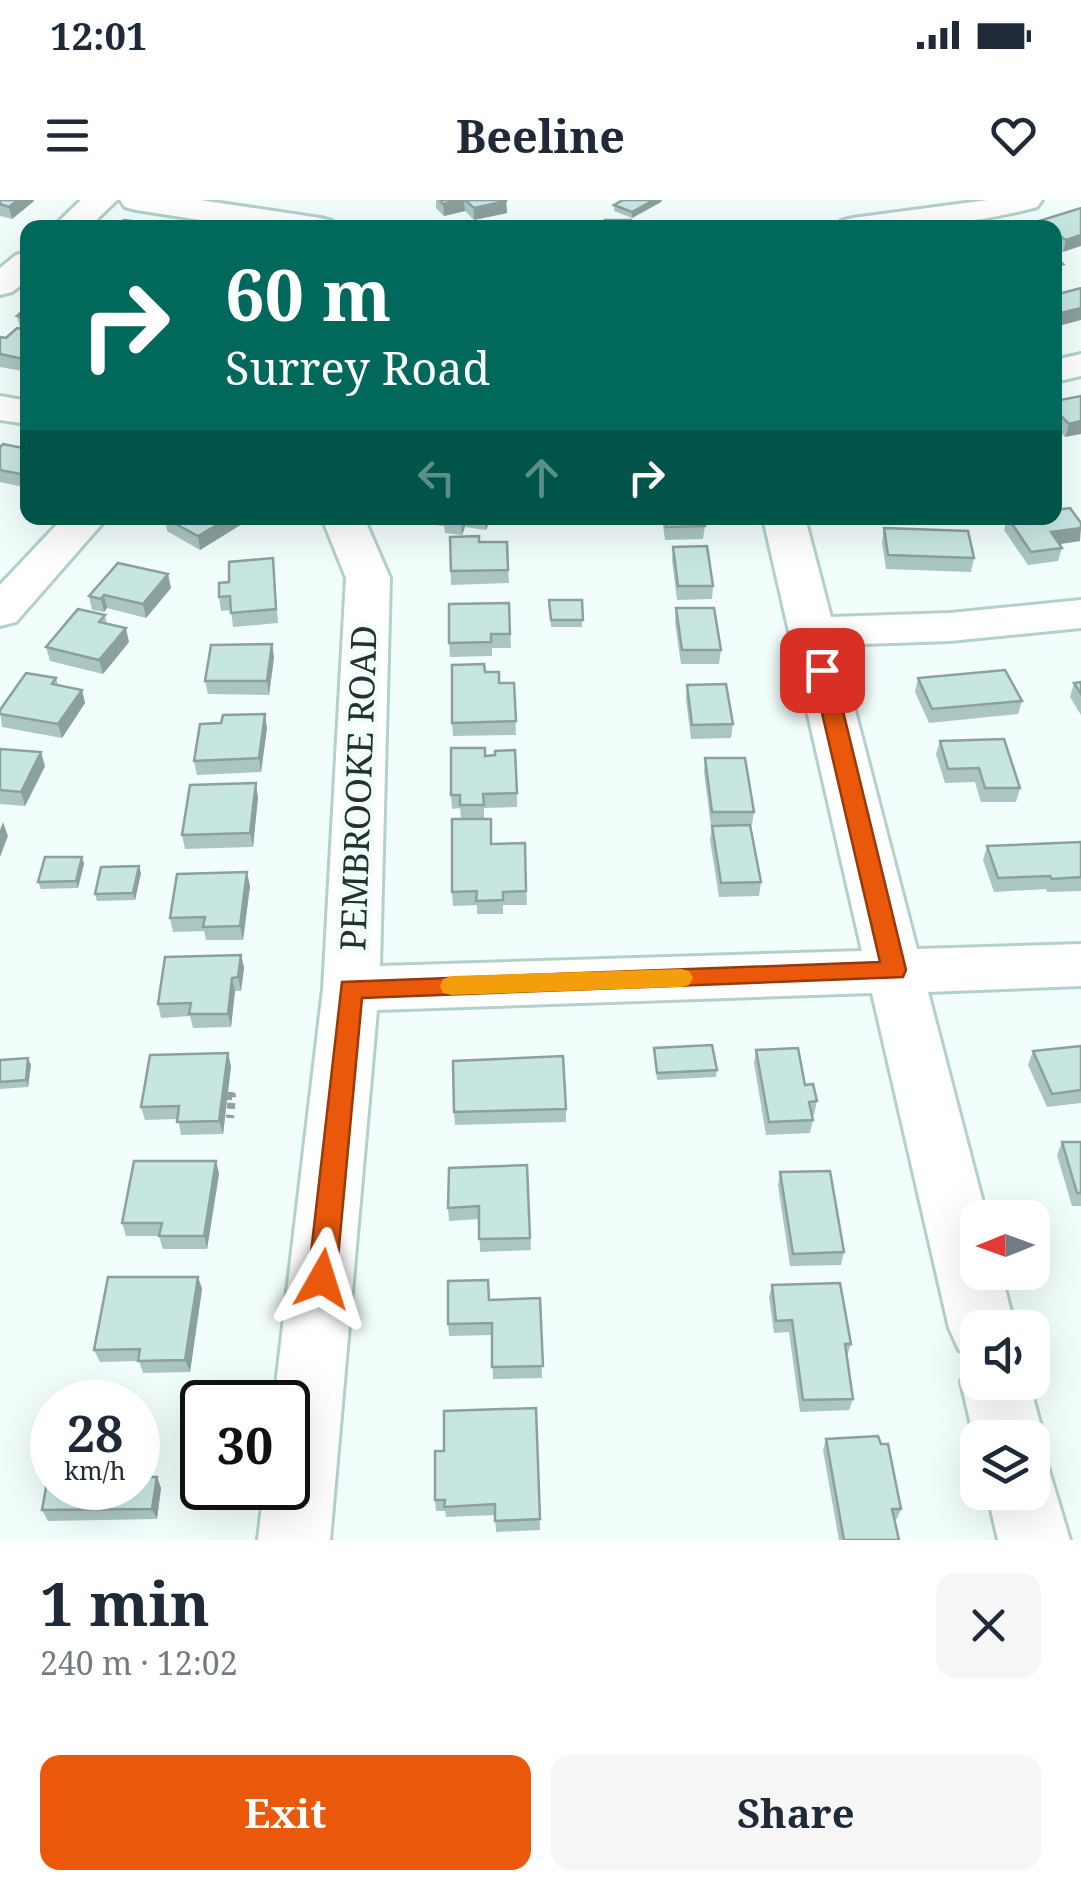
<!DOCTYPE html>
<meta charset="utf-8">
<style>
:root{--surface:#fff;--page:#f6f6f7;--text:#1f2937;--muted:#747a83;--accent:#ea580c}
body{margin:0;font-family:"Noto Serif",serif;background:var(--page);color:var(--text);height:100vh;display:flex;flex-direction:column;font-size:38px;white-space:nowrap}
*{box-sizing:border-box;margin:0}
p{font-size:32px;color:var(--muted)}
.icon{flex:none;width:55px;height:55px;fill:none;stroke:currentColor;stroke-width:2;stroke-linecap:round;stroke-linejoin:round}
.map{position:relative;height:1340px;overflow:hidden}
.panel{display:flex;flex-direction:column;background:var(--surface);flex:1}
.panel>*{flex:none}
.top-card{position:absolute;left:20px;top:20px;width:1042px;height:305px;border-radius:20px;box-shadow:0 10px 40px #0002;background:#00695c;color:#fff;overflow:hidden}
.needle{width:65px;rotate:269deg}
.tools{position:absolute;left:960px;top:1000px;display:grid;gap:20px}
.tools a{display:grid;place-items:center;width:90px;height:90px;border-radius:20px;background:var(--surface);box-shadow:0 10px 40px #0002;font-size:50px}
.speed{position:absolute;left:30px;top:1180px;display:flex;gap:20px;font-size:50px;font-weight:700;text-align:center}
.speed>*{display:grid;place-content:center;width:130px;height:130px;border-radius:50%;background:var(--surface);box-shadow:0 10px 40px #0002;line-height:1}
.speed small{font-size:25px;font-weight:400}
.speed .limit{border:5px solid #111;border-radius:15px;background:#fff;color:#111}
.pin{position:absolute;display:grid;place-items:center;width:85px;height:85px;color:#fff;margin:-42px;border-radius:20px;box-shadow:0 5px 15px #0006}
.me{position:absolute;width:110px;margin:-55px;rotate:6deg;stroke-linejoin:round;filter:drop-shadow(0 0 8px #0008)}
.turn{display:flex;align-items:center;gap:35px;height:210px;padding:0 40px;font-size:45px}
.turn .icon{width:130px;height:130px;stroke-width:2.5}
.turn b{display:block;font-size:70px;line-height:85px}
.lanes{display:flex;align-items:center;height:95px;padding:0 40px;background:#0003;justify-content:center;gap:50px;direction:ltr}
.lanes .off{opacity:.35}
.round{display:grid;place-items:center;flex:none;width:105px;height:105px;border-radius:20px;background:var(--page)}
.head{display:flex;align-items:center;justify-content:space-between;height:170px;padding:0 40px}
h1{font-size:60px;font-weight:700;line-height:75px}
.primary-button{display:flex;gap:20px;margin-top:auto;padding:20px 40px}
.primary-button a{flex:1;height:115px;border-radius:20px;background:var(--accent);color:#fff;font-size:40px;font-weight:700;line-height:115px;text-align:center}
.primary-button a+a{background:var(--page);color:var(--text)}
.status{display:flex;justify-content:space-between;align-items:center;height:70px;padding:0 50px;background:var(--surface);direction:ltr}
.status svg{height:28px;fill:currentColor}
header{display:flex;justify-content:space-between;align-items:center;height:130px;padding:0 40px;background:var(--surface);font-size:45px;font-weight:700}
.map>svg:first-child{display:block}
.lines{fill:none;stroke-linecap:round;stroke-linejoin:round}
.minor-casing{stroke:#b3d1cc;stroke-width:6}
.path{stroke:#94a09e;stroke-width:8;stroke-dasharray:6 6;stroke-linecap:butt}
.minor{fill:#fff;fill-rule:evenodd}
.wall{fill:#abc6c2}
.shaded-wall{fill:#8ba19e}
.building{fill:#c7e6e2;stroke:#8ba19e;stroke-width:2.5}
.route{fill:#ea580c;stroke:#983908;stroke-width:2.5}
.slow{fill:#f59e0b}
.labels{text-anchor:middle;stroke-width:10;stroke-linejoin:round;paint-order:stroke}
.street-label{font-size:35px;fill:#25312f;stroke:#f2fefc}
</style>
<div class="status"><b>12:01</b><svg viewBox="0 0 49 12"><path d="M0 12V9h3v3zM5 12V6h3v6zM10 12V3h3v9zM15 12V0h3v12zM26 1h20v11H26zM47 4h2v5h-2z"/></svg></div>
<header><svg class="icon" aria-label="menu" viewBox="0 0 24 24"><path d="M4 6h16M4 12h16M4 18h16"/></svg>Beeline<svg class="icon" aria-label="heart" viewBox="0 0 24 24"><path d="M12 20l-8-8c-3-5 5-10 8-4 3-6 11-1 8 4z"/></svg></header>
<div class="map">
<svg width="1081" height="1340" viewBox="0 0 1081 1340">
<rect width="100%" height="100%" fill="#f2fefc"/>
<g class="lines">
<g class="minor-casing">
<g id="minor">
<polygon points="81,0 117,0 88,28 52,28"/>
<polygon points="120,0 200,0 320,18 332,21 336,28 252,28 136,10 125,7"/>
<path d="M 988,0 L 1042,0 L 1037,7 C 970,25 906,28 837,28 L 841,21 L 853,18 Z"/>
<polygon points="28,52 28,80 12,92 0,95 0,68 16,55"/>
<polygon points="1081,154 1081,176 1055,182 1055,160"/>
<polygon points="0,196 28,201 28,224 0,220"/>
<polygon points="63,318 107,318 16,422 0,426 0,385"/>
<polygon points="322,318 364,318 390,378 380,766 862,751 763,318 805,318 831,417 950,413 1081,400 1081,428 950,441 838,445 917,749 1081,744 1081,786 928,792 987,1018 978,1018 978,1072 1001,1072 1015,1128 978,1128 978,1182 1029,1182 1044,1238 1034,1261 1048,1267 1070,1340 998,1340 987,1292 1032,1292 1032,1238 978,1238 978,1246 974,1238 961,1182 971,1159 977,1157 959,1150 949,1128 872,793 377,810 330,1340 258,1340 264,1288 288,1288 288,1202 274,1202 323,789 346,378"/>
</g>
</g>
<polyline class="path" points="227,896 232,896 230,918"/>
<use href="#minor" class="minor"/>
</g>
<g class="wall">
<polygon points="0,0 33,0 34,1 12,19 0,16"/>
<polygon points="436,0 506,0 507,13 474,20 465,11 444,16 436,8"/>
<polygon points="623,0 662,0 661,2 632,18 614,11 614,5"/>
<polygon points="1081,8 1063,52 1055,47 1055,28 1035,28 1036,22"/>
<polygon points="28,106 28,172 0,167 0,137 6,138 20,128 17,116"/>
<polygon points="1081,196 1065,237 1055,227 1055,201"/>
<polygon points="0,247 28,249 28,288 0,282"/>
<polygon points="165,318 242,324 200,350 167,331"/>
<polygon points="427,318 491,318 486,330 465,327 462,335 445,333 444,326 428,324"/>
<polygon points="662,318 703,318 705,326 703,339 665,340"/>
<polygon points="886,318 918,318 917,319 887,320"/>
<polygon points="1007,318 1055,318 1080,341 1059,344 1062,348 1058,361 1028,365 1004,330"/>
<polygon points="884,328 974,358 971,372 886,369 882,342"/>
<polygon points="450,337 479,342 507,342 509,383 451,385"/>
<polygon points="673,347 713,386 712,399 677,400 672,360"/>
<polygon points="273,358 278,423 233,427 231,410 221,411 219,397 229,382"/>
<polygon points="171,388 146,418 107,408 104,412 92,410 89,396"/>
<polygon points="549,400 582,400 582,427 551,427"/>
<polygon points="509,403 511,448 492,448 492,456 450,457 449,443"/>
<polygon points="676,408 721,450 719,464 681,464 675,422"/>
<polygon points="105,415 107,424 129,442 103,474 50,461 46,447"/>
<polygon points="274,457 269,495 208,494 205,481"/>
<polygon points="56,478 58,485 82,490 85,503 62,538 2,527 0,510"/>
<polygon points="918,478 1022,501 1018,514 929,523 915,492"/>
<polygon points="1081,482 1081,515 1070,497 1074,483"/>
<polygon points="499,483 514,483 516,535 453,536 452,523"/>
<polygon points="687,485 733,524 731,538 691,539 686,499"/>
<polygon points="267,528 261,572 197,575 194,561"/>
<polygon points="940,541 1020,588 1016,602 981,602 975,582 945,583 936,554"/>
<polygon points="0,549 45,566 25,606 0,604"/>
<polygon points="485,556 517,593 517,607 484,608 484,618 461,619 460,608 452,609 451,595"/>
<polygon points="705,558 754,612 752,625 750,625 761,682 759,696 719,697 710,640 712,626 717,626 711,626 704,572"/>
<polygon points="258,597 253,647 185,649 182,635"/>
<polygon points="1081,642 1081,691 1047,692 1046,689 994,692 983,660 987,646"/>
<polygon points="525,643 527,705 503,705 503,714 477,714 477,705 453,706 452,692 491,644"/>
<polygon points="82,657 84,664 78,688 41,689 38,682"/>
<polygon points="141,673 135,700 97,701 95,694"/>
<polygon points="250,686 243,740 206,740 204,731 173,732 170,718"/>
<polygon points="241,755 244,768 241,791 235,791 231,827 193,828 190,816 161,818 158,804"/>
<polygon points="1081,846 1081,903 1047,907 1028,865 1033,851"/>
<polygon points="654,848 717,870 716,877 657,880"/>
<polygon points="756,850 805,885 817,901 814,915 812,915 813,920 810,933 766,935 754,863"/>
<polygon points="0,860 31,865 28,887 0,889"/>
<polygon points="231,866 223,934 181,935 178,919 145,920 141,907"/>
<polygon points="566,909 566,922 455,925 454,912"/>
<polygon points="1062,942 1081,942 1081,1006 1072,1006 1057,955"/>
<polygon points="216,961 219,974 207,1049 163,1049 159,1036 126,1036 122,1023"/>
<polygon points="527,965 531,1050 480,1052 479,1019 449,1021 448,1008"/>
<polygon points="780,972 844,1052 841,1065 790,1066 778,985"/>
<polygon points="198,1077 202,1089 190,1172 143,1173 139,1161 100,1162 94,1150"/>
<polygon points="772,1085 851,1144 847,1156 853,1199 849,1210 800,1212 789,1132 774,1133 769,1097"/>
<polygon points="540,1098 542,1178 493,1179 492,1135 449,1136 448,1124 489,1100"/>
<polygon points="536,1208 540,1330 496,1332 495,1315 446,1317 445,1311 436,1311 435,1300 444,1251"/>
<polygon points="149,1229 142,1277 157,1277 161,1288 157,1319 48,1321 42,1310"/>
<polygon points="826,1239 881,1244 901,1309 897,1319 894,1319 899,1340 839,1340 823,1250"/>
</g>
<g class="shaded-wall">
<polygon points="18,0 33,0 34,1 12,19 9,7"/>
<polygon points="459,0 464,0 465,11 444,16 443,4"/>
<polygon points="654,0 662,0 661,2 632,18 632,12"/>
<polygon points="506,1 507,13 474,20 474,8"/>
<polygon points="1081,32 1081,46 1063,52 1066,40"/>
<polygon points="1063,64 1061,70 1055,71 1055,65"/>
<polygon points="1081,108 1081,120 1055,127 1057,114"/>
<polygon points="1081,221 1081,234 1065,237 1069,224"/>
<polygon points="229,318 241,318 242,324 200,350 198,336"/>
<polygon points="463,318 465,318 465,327 462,335 461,321"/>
<polygon points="485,318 491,318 486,330"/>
<polygon points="1081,328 1080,341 1047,346 1051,332"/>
<polygon points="168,374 171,388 146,418 143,404"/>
<polygon points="104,395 107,408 104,412 101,399"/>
<polygon points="126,428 129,442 103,474 99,460"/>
<polygon points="272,444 274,457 269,495 267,481"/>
<polygon points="82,490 85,503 62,538 58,524"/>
<polygon points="265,514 267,528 261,572 259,558"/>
<polygon points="41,552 45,566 25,606 21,592"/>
<polygon points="256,583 258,597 253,647 250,633"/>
<polygon points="3,622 8,636 0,657 0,630"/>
<polygon points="82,657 84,664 78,688 76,681"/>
<polygon points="139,666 141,673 135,700 133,693"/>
<polygon points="247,672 250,686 243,740 240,726"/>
<polygon points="241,755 244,768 241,791 238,777"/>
<polygon points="232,778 235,791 231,827 228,814"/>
<polygon points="228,853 231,866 223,934 219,921"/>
<polygon points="28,858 31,865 28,887 26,880"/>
<polygon points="216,961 219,974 207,1049 204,1036"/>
<polygon points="198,1077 202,1089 190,1172 185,1160"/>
<polygon points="144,1218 149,1229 140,1288 138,1282 138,1262"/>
<polygon points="157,1277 161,1288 157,1319 152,1309"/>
</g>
<g class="building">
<polygon points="0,0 18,0 9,7 0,4"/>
<polygon points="440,0 459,0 443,4"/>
<polygon points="465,0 506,0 506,1 474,8"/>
<polygon points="623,0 654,0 632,12 614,5"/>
<polygon points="1081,8 1081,35 1066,40 1055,33 1055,28 1045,28 1036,22"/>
<polygon points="124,20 170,26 169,28 116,28"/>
<polygon points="605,20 631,20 633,28 606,28"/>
<polygon points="1055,56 1063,64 1055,65"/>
<polygon points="1081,88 1081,108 1057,114 1055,112 1055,95"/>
<polygon points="28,106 28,118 17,116"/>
<polygon points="17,128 28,130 28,160 0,154 0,137 6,138"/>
<polygon points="1081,196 1081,221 1069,224 1055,210 1055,201"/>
<polygon points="3,244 28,249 28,273 25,275 0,270 0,247"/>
<polygon points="1070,308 1081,323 1081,328 1051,332 1062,348 1031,352 1008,318 1055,318 1055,310"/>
<polygon points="165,318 229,318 198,336"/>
<polygon points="445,318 463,318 461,321 444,319"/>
<polygon points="665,318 703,318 705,326 666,327"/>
<polygon points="884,328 968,331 974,358 888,355"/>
<polygon points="479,336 479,342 507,342 508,370 451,371 450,337"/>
<polygon points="707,346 713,386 678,386 673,347"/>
<polygon points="273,358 276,409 231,413 230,396 219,397 219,383 229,382 229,362"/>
<polygon points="118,363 168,374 143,404 104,395 101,399 89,396"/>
<polygon points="549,400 582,400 583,420 551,420"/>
<polygon points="509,403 510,434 491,434 491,442 449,443 449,404"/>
<polygon points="676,408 714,408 721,450 682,450"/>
<polygon points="78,409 105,415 99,422 126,428 99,460 46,447"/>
<polygon points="272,444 267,481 205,481 211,445"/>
<polygon points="484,464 485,472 499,472 499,483 514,483 516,521 452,523 452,465"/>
<polygon points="1005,470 1022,501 932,509 918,478"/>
<polygon points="26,473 56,478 52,484 82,490 58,524 0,514 0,510"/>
<polygon points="1081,482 1081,494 1074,483"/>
<polygon points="726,484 733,524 692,525 687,485"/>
<polygon points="265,514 259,558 194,561 200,524 221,523 223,515"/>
<polygon points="1004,539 1020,588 985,588 979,568 948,569 940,541"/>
<polygon points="451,548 485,548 485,556 495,555 495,551 515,550 517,593 483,594 484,605 460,605 460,595 451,595"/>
<polygon points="0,549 41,552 21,592 0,590"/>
<polygon points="705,558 745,558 754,612 712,612"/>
<polygon points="256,583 250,633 182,635 190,585"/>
<polygon points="452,619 491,619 491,644 525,643 526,691 503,692 503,700 476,701 477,691 452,692"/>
<polygon points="750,625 761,682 721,683 712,626"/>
<polygon points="1081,642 1081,677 1052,679 1050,676 998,678 987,646"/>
<polygon points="45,657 82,657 76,681 38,682"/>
<polygon points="139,666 133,693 95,694 101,667"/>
<polygon points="247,672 240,726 203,727 205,717 170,718 177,674"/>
<polygon points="241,755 238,777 232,778 228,814 189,814 191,803 158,804 165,757"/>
<polygon points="712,845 717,870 657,873 654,848"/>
<polygon points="1081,846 1081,890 1052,894 1033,851"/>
<polygon points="798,848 805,885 813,884 817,901 809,902 813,920 769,922 756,850"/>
<polygon points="228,853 219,921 177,922 179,906 141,907 150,855"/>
<polygon points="563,856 566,909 454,912 453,861"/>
<polygon points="28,858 26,880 0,882 0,860"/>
<polygon points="1062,942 1081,942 1081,993 1077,993"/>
<polygon points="134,961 216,961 204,1036 159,1036 162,1023 122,1023"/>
<polygon points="527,965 530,1038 479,1039 479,1006 448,1008 449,968"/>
<polygon points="830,971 844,1052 793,1054 780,972"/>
<polygon points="108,1077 198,1077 185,1160 138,1161 140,1149 94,1150"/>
<polygon points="488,1080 489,1100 540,1098 543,1166 492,1167 492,1123 448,1124 448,1081"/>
<polygon points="840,1083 851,1144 845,1144 853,1199 803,1200 792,1120 776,1121 772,1085"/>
<polygon points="536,1208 540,1319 495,1321 495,1304 444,1307 445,1300 435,1300 435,1251 444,1251 444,1211"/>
<polygon points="138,1218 144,1218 138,1262"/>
<polygon points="878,1236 881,1244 888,1244 901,1309 892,1309 899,1340 844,1340 826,1239"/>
<polygon points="52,1253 52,1288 138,1288 138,1277 157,1277 152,1309 42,1310"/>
</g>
<polygon class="route" points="822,463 833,470 906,770 903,777 362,798 336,1079 332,1088 322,1091 312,1088 308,1079 342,782 880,762 812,470"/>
<polygon class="slow" points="681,769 689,771 693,778 689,785 681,787 452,795 443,793 440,786 443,779 452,776"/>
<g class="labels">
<g class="street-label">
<text transform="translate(359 588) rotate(-88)" y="12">PEMBROOKE ROAD</text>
</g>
</g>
</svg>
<div class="tools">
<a><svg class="needle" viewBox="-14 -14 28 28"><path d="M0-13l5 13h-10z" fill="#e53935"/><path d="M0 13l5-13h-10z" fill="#747a83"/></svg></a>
<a><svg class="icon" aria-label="sound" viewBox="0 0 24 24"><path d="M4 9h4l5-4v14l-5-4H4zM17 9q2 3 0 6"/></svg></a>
<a><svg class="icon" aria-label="layers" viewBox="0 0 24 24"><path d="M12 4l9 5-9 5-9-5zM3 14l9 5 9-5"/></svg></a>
</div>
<div class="speed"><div>28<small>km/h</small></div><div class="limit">30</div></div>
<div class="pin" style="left:822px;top:470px;background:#d93025"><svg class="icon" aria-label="arrive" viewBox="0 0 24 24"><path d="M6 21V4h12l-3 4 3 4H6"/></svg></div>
<svg class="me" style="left:322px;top:1079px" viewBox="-20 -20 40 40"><path d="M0-17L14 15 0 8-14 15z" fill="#ea580c" stroke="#fff" stroke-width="4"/></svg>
<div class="top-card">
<div class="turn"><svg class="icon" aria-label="right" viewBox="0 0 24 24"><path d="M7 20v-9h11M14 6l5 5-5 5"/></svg><div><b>60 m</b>Surrey Road</div></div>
<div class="lanes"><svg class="icon off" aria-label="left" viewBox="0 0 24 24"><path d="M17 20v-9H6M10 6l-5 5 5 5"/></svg><svg class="icon off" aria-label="ahead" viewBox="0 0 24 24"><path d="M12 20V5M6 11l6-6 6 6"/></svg><svg class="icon" aria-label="right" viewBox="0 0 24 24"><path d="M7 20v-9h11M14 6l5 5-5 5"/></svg></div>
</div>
</div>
<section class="panel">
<div class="head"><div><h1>1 min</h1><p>240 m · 12:02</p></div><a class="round"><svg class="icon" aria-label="close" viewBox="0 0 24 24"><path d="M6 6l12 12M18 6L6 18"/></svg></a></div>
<div class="primary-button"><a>Exit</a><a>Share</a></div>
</section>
